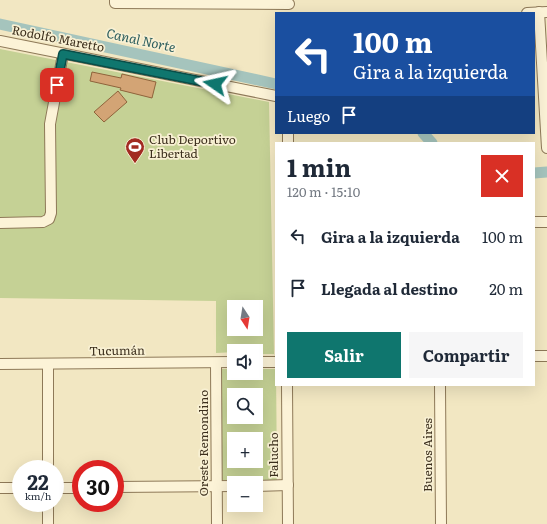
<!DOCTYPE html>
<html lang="es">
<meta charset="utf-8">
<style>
:root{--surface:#fff;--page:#f6f6f7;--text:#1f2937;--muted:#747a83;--accent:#0f766e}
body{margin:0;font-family:Literata,serif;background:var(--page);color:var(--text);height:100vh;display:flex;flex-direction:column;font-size:15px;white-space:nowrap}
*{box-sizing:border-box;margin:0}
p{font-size:13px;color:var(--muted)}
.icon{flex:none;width:22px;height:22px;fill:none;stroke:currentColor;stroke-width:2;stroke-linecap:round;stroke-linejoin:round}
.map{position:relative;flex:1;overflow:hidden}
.drawer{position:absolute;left:275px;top:142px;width:260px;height:244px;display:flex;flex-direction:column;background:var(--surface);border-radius:0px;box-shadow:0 4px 16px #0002}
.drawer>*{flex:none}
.hud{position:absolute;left:275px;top:12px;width:260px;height:122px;border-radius:0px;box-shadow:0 4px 16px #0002;background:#1a4fa0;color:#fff;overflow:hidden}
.needle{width:26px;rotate:168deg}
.tools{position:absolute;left:227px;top:300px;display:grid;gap:8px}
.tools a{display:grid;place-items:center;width:36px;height:36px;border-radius:0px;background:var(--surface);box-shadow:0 4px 16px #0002;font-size:20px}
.speed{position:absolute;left:12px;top:460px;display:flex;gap:8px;font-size:20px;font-weight:700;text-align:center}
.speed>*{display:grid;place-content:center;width:52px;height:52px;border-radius:50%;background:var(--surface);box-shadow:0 4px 16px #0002;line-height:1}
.speed small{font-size:10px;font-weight:400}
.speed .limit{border:6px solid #d22;background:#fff;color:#111}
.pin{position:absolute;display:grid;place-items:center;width:34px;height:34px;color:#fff;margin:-17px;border-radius:8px;box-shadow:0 2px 6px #0006}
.me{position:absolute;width:44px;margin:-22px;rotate:281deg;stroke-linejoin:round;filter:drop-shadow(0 0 3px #0008)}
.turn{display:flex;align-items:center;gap:14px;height:84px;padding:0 12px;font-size:18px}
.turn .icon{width:52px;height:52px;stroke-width:2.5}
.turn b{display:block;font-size:28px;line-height:34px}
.then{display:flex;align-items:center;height:38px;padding:0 12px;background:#0003;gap:8px;font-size:15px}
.round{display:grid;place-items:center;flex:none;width:42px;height:42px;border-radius:0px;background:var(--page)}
.overview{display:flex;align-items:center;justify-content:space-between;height:68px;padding:0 12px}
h1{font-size:24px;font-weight:700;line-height:30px}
.button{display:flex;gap:8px;margin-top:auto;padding:8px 12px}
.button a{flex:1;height:46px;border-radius:0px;background:var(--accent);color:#fff;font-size:16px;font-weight:700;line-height:46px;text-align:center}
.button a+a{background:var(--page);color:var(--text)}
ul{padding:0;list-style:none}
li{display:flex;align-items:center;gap:12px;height:52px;padding:0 12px}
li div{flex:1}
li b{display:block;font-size:15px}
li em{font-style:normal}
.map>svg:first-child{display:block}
.green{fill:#c5d195;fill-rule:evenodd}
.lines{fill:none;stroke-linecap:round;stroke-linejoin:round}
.canal{stroke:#a5c4bd;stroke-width:11}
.building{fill:#d3a475;stroke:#8f633b}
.minor-casing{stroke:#8e7958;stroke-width:12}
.minor{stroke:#fcf3d7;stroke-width:10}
.route-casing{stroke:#0a4d48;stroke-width:10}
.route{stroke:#0f766e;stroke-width:7}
.labels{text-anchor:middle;stroke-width:3.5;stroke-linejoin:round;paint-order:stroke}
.street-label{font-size:12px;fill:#3c2f1d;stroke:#f8f0d3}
.poi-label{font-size:12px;fill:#3c2f1d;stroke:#f8f0d3;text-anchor:start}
.water-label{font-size:13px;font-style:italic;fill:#2b5d5d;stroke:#f8f0d3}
</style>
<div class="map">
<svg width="547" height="524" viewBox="0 0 547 524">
<rect width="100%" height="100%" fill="#f2e7c2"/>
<g class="green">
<path d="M 0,49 L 269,102 L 274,354 L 256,354 L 256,351 L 216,353 L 216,301 L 0,298 ZM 234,307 L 256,307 L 256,329 L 234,329 Z"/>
<path d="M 222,369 L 234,369 L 234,373 L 256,373 L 256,369 L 276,369 L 277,480 L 222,480 ZM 234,395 L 256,395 L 256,417 L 234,417 ZM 234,439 L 256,439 L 256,461 L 234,461 Z"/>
</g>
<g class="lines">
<g class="canal">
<polyline points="0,24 276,84"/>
<polyline points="423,133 432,143"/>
<polyline points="534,173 547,172"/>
</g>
</g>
<g class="building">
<polygon points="92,72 121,78 122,74 156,82 152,98 120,90 121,88 90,81"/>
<polygon points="118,91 127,102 104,122 94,112"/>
</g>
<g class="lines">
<g class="minor-casing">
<g id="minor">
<polyline points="115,0 115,3 289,4"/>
<polyline points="539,12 547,148"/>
<polyline points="527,13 547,12"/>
<polyline points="0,41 276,96"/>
<polyline points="288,143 288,133"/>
<polyline points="534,222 547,222"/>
<polyline points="0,223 43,222 49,219 51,213 50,124 63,54"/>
<polyline points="534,356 547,356"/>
<polyline points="256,362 276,362"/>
<polyline points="216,363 217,524"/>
<polyline points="0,364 234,362"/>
<polyline points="287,385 288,524"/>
<polyline points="440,385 441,524"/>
<polyline points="48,469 48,364"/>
<polyline points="256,486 288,485"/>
<polyline points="115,487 234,486"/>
<polyline points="0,488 21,488"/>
<polyline points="55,488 81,488"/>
<polyline points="48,503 48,524"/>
</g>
</g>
<use href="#minor" class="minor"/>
</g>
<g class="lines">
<g class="route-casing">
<polyline id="route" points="57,85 63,54 215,84"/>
</g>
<use href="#route" class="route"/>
</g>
<defs>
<g id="stadium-pin" transform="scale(1)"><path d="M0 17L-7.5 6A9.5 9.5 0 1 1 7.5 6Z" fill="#a22b22" stroke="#f8f0d3"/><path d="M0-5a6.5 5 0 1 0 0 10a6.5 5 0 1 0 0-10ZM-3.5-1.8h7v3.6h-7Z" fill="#fff"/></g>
</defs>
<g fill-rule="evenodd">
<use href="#stadium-pin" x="135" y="147"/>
</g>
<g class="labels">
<g class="street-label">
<text transform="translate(58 39) rotate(11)" y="4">Rodolfo Maretto</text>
<text transform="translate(117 351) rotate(-1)" y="4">Tucumán</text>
<text transform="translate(204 443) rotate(-90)" y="4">Oreste Remondino</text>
<text transform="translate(274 455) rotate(-90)" y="4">Falucho</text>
<text transform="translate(428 455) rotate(-90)" y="4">Buenos Aires</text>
</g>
<g class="poi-label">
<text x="149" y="144">Club Deportivo<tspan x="149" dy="14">Libertad</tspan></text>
</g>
<g class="water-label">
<text transform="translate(141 40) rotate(12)" y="5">Canal Norte</text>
</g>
</g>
</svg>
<div class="tools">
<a><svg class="needle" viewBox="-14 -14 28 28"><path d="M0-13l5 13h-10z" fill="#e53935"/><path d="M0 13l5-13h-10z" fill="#747a83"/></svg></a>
<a><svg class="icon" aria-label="sound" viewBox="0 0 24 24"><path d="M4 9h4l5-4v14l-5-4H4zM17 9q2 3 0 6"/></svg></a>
<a><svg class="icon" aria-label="search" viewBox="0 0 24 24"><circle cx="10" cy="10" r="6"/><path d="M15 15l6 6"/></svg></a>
<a>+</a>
<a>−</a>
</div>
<div class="speed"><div>22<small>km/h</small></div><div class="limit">30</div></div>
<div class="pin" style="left:57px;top:85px;background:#d93025"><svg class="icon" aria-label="arrive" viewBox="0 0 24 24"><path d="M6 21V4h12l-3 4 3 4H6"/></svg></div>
<svg class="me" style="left:215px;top:84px" viewBox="-20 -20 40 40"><path d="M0-17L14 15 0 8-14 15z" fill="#0f766e" stroke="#fff" stroke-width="4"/></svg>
<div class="hud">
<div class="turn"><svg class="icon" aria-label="left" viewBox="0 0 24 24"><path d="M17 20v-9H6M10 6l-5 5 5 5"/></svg><div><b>100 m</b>Gira a la izquierda</div></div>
<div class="then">Luego<svg class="icon" aria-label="arrive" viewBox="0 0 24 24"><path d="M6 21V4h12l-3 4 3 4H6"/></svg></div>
</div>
<section class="drawer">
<div class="overview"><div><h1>1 min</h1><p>120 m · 15:10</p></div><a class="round" style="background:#d93025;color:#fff"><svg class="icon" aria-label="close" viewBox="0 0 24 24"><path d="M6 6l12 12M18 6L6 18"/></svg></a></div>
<ul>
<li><svg class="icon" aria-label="left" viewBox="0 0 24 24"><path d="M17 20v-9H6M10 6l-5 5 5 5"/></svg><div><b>Gira a la izquierda</b></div><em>100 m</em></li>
<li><svg class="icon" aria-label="arrive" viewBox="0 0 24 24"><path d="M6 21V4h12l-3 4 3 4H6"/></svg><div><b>Llegada al destino</b></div><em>20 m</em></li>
</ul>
<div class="button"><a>Salir</a><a>Compartir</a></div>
</section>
</div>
